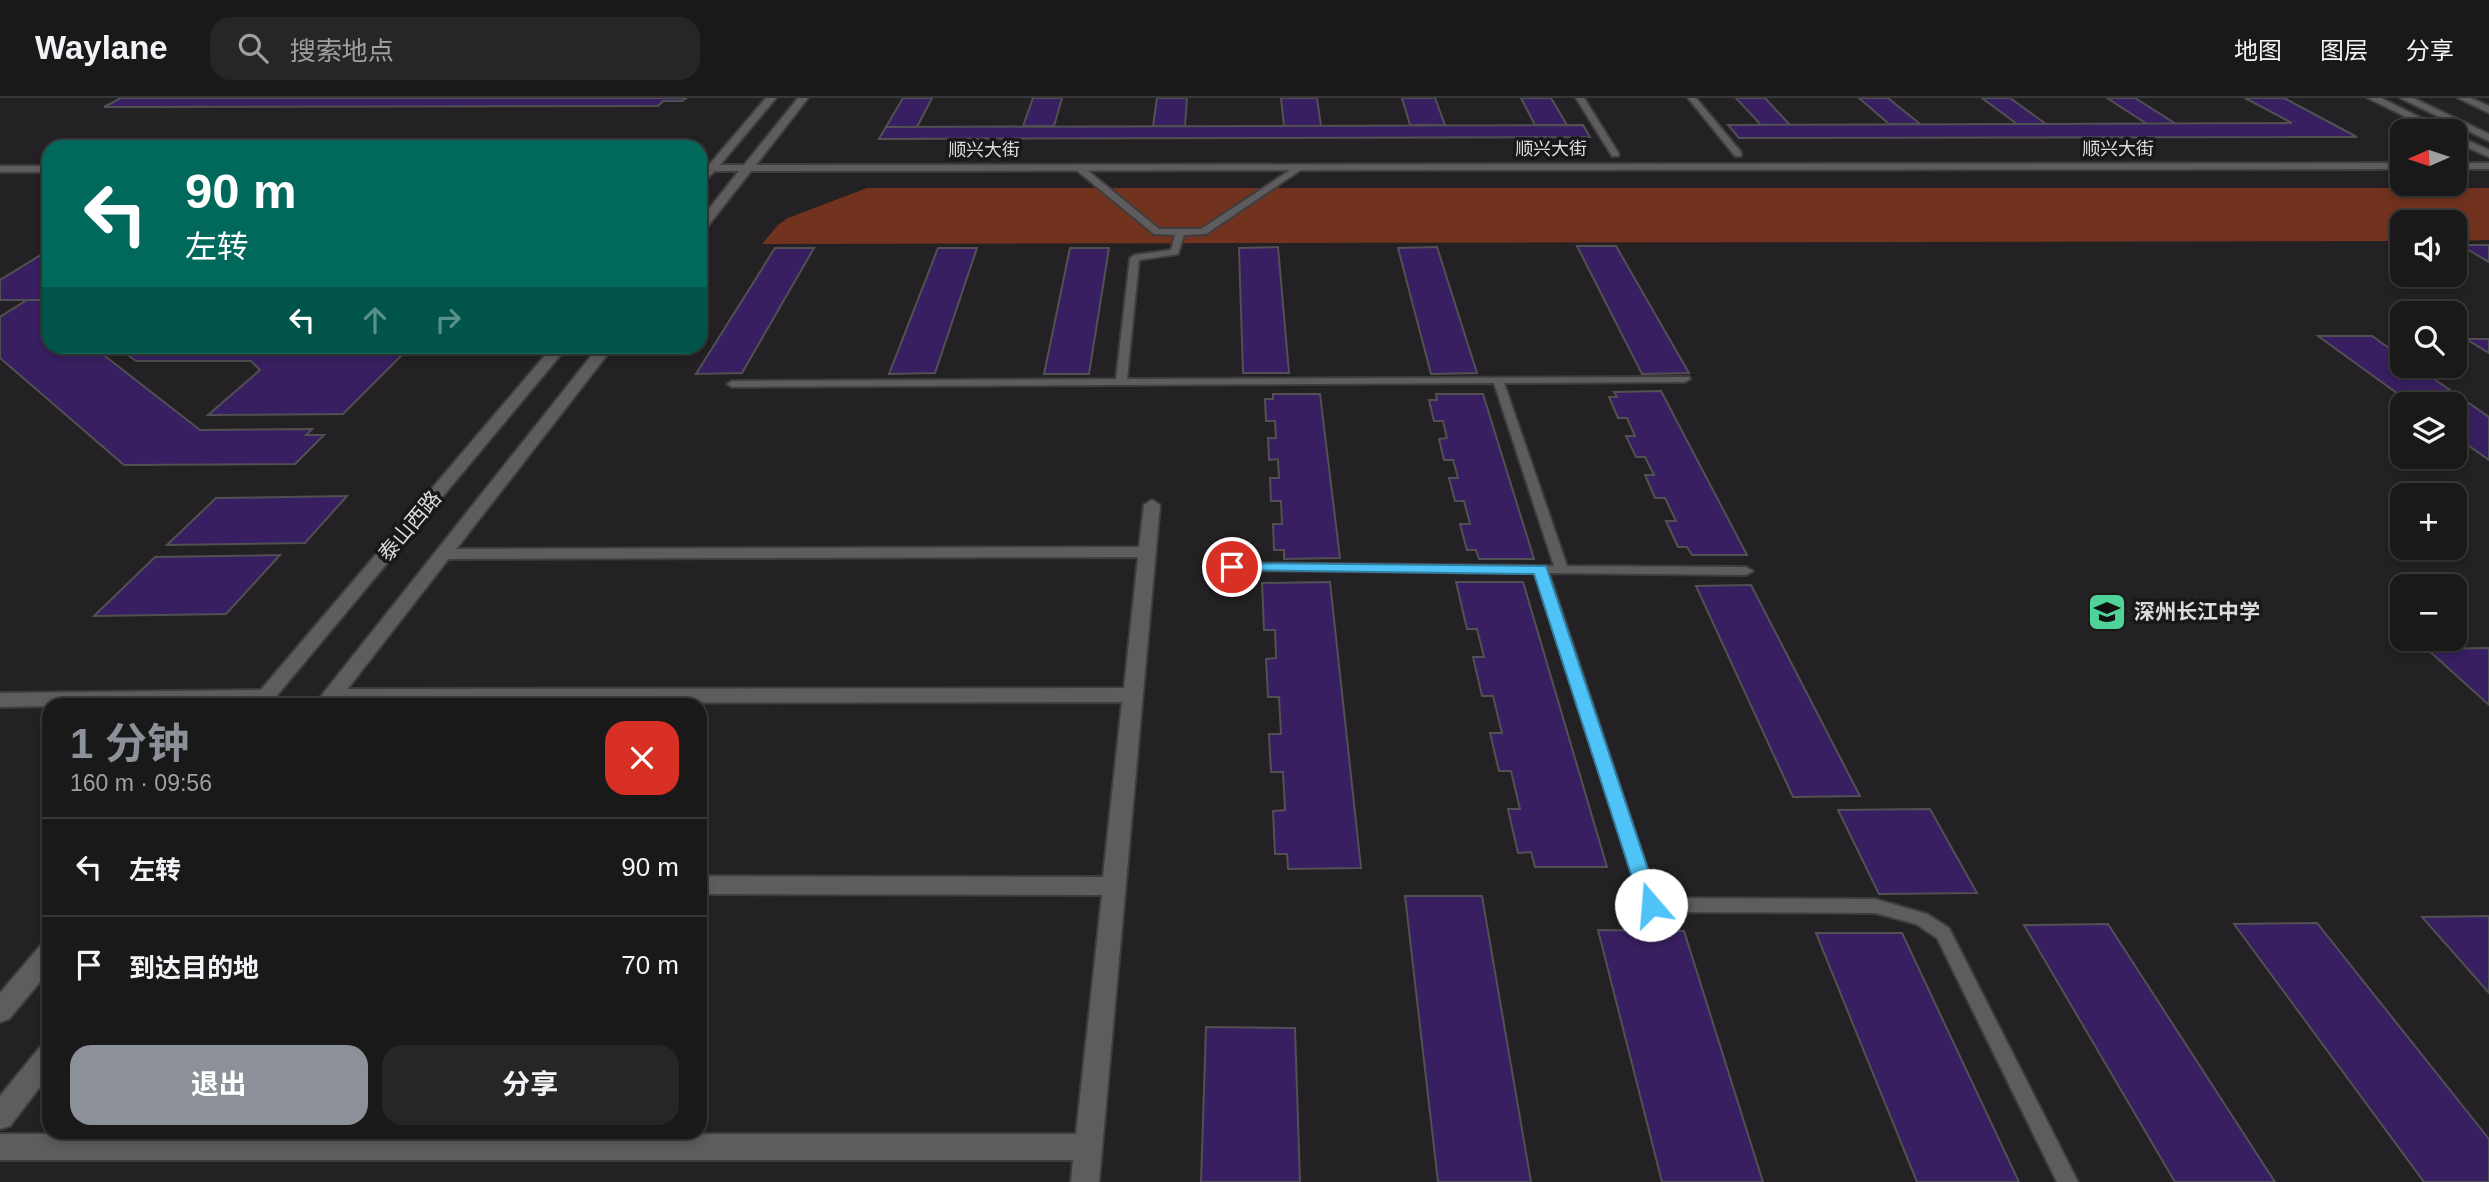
<!DOCTYPE html>
<html lang="zh">
<meta charset="utf-8">
<style>
:root{--surface:#1a191a;--page:#272627;--text:#f1f3f6;--muted:#9fa0a2;--line:#383839;--accent:#8c9099}
body{margin:0;font-family:Arial,"Noto Sans SC",sans-serif;background:var(--page);color:var(--text);height:100vh;display:flex;flex-direction:column;font-size:26px;white-space:nowrap}
*{box-sizing:border-box;margin:0}
p{font-size:23px;color:var(--muted)}
.icon{flex:none;width:38px;height:38px;fill:none;stroke:currentColor;stroke-width:2;stroke-linecap:round;stroke-linejoin:round}
.map{position:relative;flex:1;overflow:hidden}
.panel{position:absolute;left:42px;top:600px;width:665px;height:441px;display:flex;flex-direction:column;background:var(--surface);border-radius:21px;box-shadow:0 4px 10px #0003,0 0 0 2px var(--line)}
.panel>*{flex:none}
.banner{position:absolute;left:42px;top:42px;width:665px;height:214px;border-radius:21px;box-shadow:0 4px 10px #0003,0 0 0 2px var(--line);background:#00695c;color:#fff;overflow:hidden}
.needle{width:46px;rotate:267deg}
.tools{position:absolute;left:2390px;top:21px;display:grid;gap:14px}
.tools a{display:grid;place-items:center;width:77px;height:77px;border-radius:14px;background:var(--surface);box-shadow:0 4px 10px #0003,0 0 0 2px var(--line);font-size:35px}
.pin{position:absolute;display:grid;place-items:center;width:60px;height:60px;color:#fff;margin:-30px;border:4px solid #fff;border-radius:50%;box-shadow:0 2px 7px #0007}
.me{position:absolute;width:77px;margin:-38px;rotate:342deg;stroke-linejoin:round;filter:drop-shadow(0 0 5px #0008)}
.turn{display:flex;align-items:center;gap:24px;height:147px;padding:0 28px;font-size:32px}
.turn .icon{width:91px;height:91px;stroke-width:2.5}
.turn b{display:block;font-size:49px;line-height:60px}
.lanes{display:flex;align-items:center;height:66px;padding:0 28px;background:#0003;justify-content:center;gap:35px;direction:ltr}
.lanes .off{opacity:.35}
.round{display:grid;place-items:center;flex:none;width:74px;height:74px;border-radius:21px;background:var(--page)}
.overview{display:flex;align-items:center;justify-content:space-between;height:119px;padding:0 28px}
h1{font-size:42px;font-weight:700;line-height:52px;color:var(--accent)}
.cta{display:flex;gap:14px;margin-top:auto;padding:14px 28px}
.cta a{flex:1;height:80px;border-radius:21px;background:var(--accent);color:#fff;font-size:28px;font-weight:700;line-height:80px;text-align:center}
.cta a+a{background:var(--page);color:var(--text)}
ul{padding:0;list-style:none}
li{display:flex;align-items:center;gap:21px;height:98px;padding:0 28px;border-top:2px solid var(--line)}
li div{flex:1}
li b{display:block;font-size:26px}
li em{font-style:normal}
header{display:flex;align-items:center;gap:42px;box-sizing:border-box;height:98px;padding:0 35px;background:var(--surface);border-bottom:2px solid var(--line)}
header strong{font-size:33px}
nav{display:flex;gap:38px;margin-inline-start:auto;font-size:24px}
.search{width:490px;height:63px;background:var(--page);display:flex;align-items:center;gap:18px;box-sizing:border-box;padding:0 24px;border-radius:21px;color:var(--muted);font-size:26px}
.map>svg:first-child{display:block}
.green{fill:#71331e}
.building{fill:#381f61;stroke:#515053;stroke-width:2}
.lines{fill:none;stroke-linecap:round;stroke-linejoin:round}
.service-casing{stroke:#3e3c3e;stroke-width:4}
.minor-casing{stroke:#3e3c3e;stroke-width:4}
.secondary-casing{stroke:#3e3c3e;stroke-width:4}
.service{fill:#5f5c5e;fill-rule:evenodd}
.minor{fill:#5f5c5e;fill-rule:evenodd}
.secondary{fill:#5f5c5e;fill-rule:evenodd}
.route{fill:#4fc3f7;stroke:#337fa1;stroke-width:2}
.labels{text-anchor:middle;stroke-width:7;stroke-linejoin:round;paint-order:stroke}
.far-street-label{font-size:18px;fill:#dcdbdc;stroke:#191719}
.street-label{font-size:21px;fill:#dcdbdc;stroke:#191719}
.poi-label{font-size:21px;font-weight:bold;fill:#dcdbdc;stroke:#191719;text-anchor:start}
</style>
<header>
<strong>Waylane</strong>
<div class="search"><svg class="icon" aria-label="search" viewBox="0 0 24 24"><circle cx="10" cy="10" r="6"/><path d="M15 15l6 6"/></svg>搜索地点</div>
<nav><a>地图</a><a>图层</a><a>分享</a></nav>
</header>
<div class="map">
<svg width="2489" height="1084" viewBox="0 0 2489 1084">
<rect width="100%" height="100%" fill="#232123"/>
<polygon class="green" points="867,90 2489,90 2489,142 2455,143 2455,124 2403,124 2403,143 762,146 778,127 788,120"/>
<g class="building">
<polygon points="121,0 686,0 682,3 663,3 658,8 104,9"/>
<polygon points="903,0 932,0 917,29 886,29"/>
<polygon points="1033,0 1062,0 1054,28 1023,28"/>
<polygon points="1157,0 1187,0 1185,28 1153,28"/>
<polygon points="1281,0 1317,0 1321,28 1284,28"/>
<polygon points="1402,0 1435,0 1445,27 1410,27"/>
<polygon points="1521,0 1551,0 1567,27 1535,27"/>
<polygon points="1736,0 1765,0 1790,27 1761,27"/>
<polygon points="1859,0 1888,0 1920,26 1889,26"/>
<polygon points="1982,0 2010,0 2046,26 2017,26"/>
<polygon points="2107,0 2135,0 2176,26 2147,26"/>
<polygon points="2245,0 2284,0 2357,39 1739,40 1728,27 2292,25"/>
<polygon points="1583,27 1590,39 879,41 886,29"/>
<polygon points="2460,147 2489,147 2489,164"/>
<polygon points="1577,148 1616,148 1689,275 1642,276"/>
<polygon points="1278,149 1289,275 1243,275 1239,150"/>
<polygon points="1437,149 1477,275 1431,276 1398,150"/>
<polygon points="775,150 814,150 742,275 696,276"/>
<polygon points="938,150 977,150 935,275 889,276"/>
<polygon points="1070,150 1109,150 1089,276 1044,276"/>
<polygon points="49,152 49,202 0,202 0,182"/>
<polygon points="27,202 49,202 49,248 92,248 200,332 312,331 306,337 324,337 295,366 124,367 0,260 0,219"/>
<polygon points="2318,238 2372,238 2403,260 2403,268 2415,268 2489,319 2489,362 2455,338 2455,306 2412,306"/>
<polygon points="2466,241 2489,241 2489,255"/>
<polygon points="116,248 343,248 409,250 343,316 208,317 260,272 251,263 136,263"/>
<polygon points="1661,293 1747,457 1692,457 1687,449 1678,449 1666,423 1676,423 1665,400 1655,400 1645,377 1654,377 1645,359 1636,359 1626,338 1635,338 1627,320 1618,320 1609,299 1617,299 1614,294"/>
<polygon points="1273,296 1320,296 1340,460 1284,461 1284,452 1274,452 1273,426 1282,426 1281,403 1271,403 1270,380 1279,380 1278,361 1269,362 1268,340 1276,340 1275,323 1266,323 1265,301 1273,301"/>
<polygon points="1436,296 1483,296 1534,461 1479,461 1476,452 1467,452 1460,426 1470,426 1464,403 1455,403 1449,380 1458,380 1453,362 1444,362 1439,341 1447,340 1443,323 1434,323 1429,302 1437,302"/>
<polygon points="347,398 305,445 167,447 216,400"/>
<polygon points="280,457 226,516 94,518 155,459"/>
<polygon points="1330,484 1361,770 1288,771 1287,756 1275,756 1273,713 1285,712 1283,674 1271,674 1269,636 1281,636 1279,599 1268,599 1266,561 1276,560 1275,532 1264,532 1262,485"/>
<polygon points="1456,484 1523,484 1607,769 1535,769 1531,754 1518,755 1508,711 1520,711 1511,673 1499,673 1490,635 1502,635 1493,598 1482,598 1473,559 1484,559 1477,531 1467,531"/>
<polygon points="1751,487 1860,698 1793,699 1696,488"/>
<polygon points="2489,550 2489,607 2427,551"/>
<polygon points="1930,711 1977,795 1879,796 1838,712"/>
<polygon points="1405,798 1482,798 1531,1084 1438,1084"/>
<polygon points="2489,818 2489,895 2422,819"/>
<polygon points="2317,825 2489,1041 2489,1084 2424,1084 2234,826"/>
<polygon points="2108,826 2275,1084 2175,1084 2024,827"/>
<polygon points="1598,832 1684,833 1763,1084 1662,1084"/>
<polygon points="1816,835 1902,835 2019,1084 1917,1084"/>
<polygon points="1206,929 1295,930 1300,1084 1201,1084"/>
</g>
<g class="lines">
<g class="service-casing">
<g id="service">
<polygon points="1576,0 1584,0 1619,56 1618,58 1612,58"/>
<polygon points="1688,0 1696,0 1741,54 1741,58 1735,58"/>
<polygon points="1075,67 1081,67 1159,131 1201,131 1298,67 1305,69 1206,136 1184,137 1178,156 1139,162 1127,281 1689,279 1690,281 1685,284 1504,285 1567,468 1746,469 1753,473 1746,477 1549,475 1657,800 1875,801 1927,816 1949,830 2078,1084 2057,1084 1937,840 1916,826 1875,815 1651,814 1645,812 1536,475 1227,472 1225,469 1227,466 1232,465 1554,468 1494,285 732,289 727,286 732,283 1116,281 1130,160 1135,157 1171,152 1175,137 1154,136 1075,71"/>
</g>
</g>
<g class="minor-casing">
<g id="minor">
<polygon points="2368,0 2381,0 2447,33 2434,33"/>
<polygon points="2458,0 2471,0 2489,8 2489,15"/>
<polygon points="2455,37 2489,52 2489,59 2455,44"/>
<polygon points="1152,402 1160,407 1099,1084 1071,1084 1073,1062 0,1062 0,1036 1076,1036 1102,797 700,796 700,778 1103,779 1122,604 332,605 325,603 322,598 325,593 332,591 1124,590 1138,459 443,461 434,456 443,451 1139,449 1144,407"/>
<polygon points="265,592 272,594 275,599 272,604 0,609 0,595"/>
</g>
</g>
<g class="secondary-casing">
<g id="secondary">
<polygon points="766,0 776,0 720,67 744,67 798,0 808,0 756,67 2403,65 2403,71 751,73 704,133 700,134 700,122 739,73 715,73 700,87 700,77 703,73 700,73 700,67 709,67"/>
<polygon points="2400,0 2413,0 2489,36 2489,43"/>
<rect x="2455" y="65" width="34" height="6"/>
<rect x="0" y="68" width="49" height="6"/>
<polygon points="553,248 568,248 269,607 248,607"/>
<polygon points="599,248 614,248 335,607 314,607"/>
<polygon points="49,845 49,873 9,921 0,924 0,895 40,848"/>
<polygon points="49,945 49,977 10,1028 0,1031 0,998 40,949"/>
</g>
</g>
<use href="#service" class="service"/>
<use href="#minor" class="minor"/>
<use href="#secondary" class="secondary"/>
</g>
<polygon class="route" points="1232,465 1546,468 1660,807 1658,813 1651,815 1644,813 1641,807 1534,476 1226,472 1224,469 1226,466"/>
<defs>
<g id="school-square" transform="scale(2.0125)"><rect x="-9" y="-9" width="18" height="18" rx="4" fill="#50d398" stroke="#191719"/><path d="M0-5L7-2L0 1L-7-2ZM-4 1L0 2.5L4 1V4Q0 6-4 4Z" fill="#111"/></g>
</defs>
<g fill-rule="evenodd">
<use href="#school-square" x="2107" y="514"/>
</g>
<g class="labels">
<g class="far-street-label">
<text x="1551" y="57">顺兴大街</text>
<text x="2118" y="57">顺兴大街</text>
<text x="984" y="58">顺兴大街</text>
</g>
<g class="street-label">
<text transform="translate(410 428) rotate(-50)" y="7">泰山西路</text>
</g>
<g class="poi-label">
<text x="2134" y="521">深州长江中学</text>
</g>
</g>
</svg>
<div class="tools">
<a><svg class="needle" viewBox="-14 -14 28 28"><path d="M0-13l5 13h-10z" fill="#e53935"/><path d="M0 13l5-13h-10z" fill="#9fa0a2"/></svg></a>
<a><svg class="icon" aria-label="sound" viewBox="0 0 24 24"><path d="M4 9h4l5-4v14l-5-4H4zM17 9q2 3 0 6"/></svg></a>
<a><svg class="icon" aria-label="search" viewBox="0 0 24 24"><circle cx="10" cy="10" r="6"/><path d="M15 15l6 6"/></svg></a>
<a><svg class="icon" aria-label="layers" viewBox="0 0 24 24"><path d="M12 4l9 5-9 5-9-5zM3 14l9 5 9-5"/></svg></a>
<a>+</a>
<a>−</a>
</div>
<div class="pin" style="left:1232px;top:469px;background:#d93025"><svg class="icon" aria-label="arrive" viewBox="0 0 24 24"><path d="M6 21V4h12l-3 4 3 4H6"/></svg></div>
<svg class="me" style="left:1651px;top:807px" viewBox="-20 -20 40 40"><circle r="19" fill="#fff"/><path d="M0-13L10 11 0 6-10 11z" fill="#4fc3f7"/></svg>
<div class="banner">
<div class="turn"><svg class="icon" aria-label="left" viewBox="0 0 24 24"><path d="M17 20v-9H6M10 6l-5 5 5 5"/></svg><div><b>90 m</b>左转</div></div>
<div class="lanes"><svg class="icon" aria-label="left" viewBox="0 0 24 24"><path d="M17 20v-9H6M10 6l-5 5 5 5"/></svg><svg class="icon off" aria-label="ahead" viewBox="0 0 24 24"><path d="M12 20V5M6 11l6-6 6 6"/></svg><svg class="icon off" aria-label="right" viewBox="0 0 24 24"><path d="M7 20v-9h11M14 6l5 5-5 5"/></svg></div>
</div>
<section class="panel">
<div class="overview"><div><h1>1 分钟</h1><p>160 m · 09:56</p></div><a class="round" style="background:#d93025;color:#fff"><svg class="icon" aria-label="close" viewBox="0 0 24 24"><path d="M6 6l12 12M18 6L6 18"/></svg></a></div>
<ul>
<li><svg class="icon" aria-label="left" viewBox="0 0 24 24"><path d="M17 20v-9H6M10 6l-5 5 5 5"/></svg><div><b>左转</b></div><em>90 m</em></li>
<li><svg class="icon" aria-label="arrive" viewBox="0 0 24 24"><path d="M6 21V4h12l-3 4 3 4H6"/></svg><div><b>到达目的地</b></div><em>70 m</em></li>
</ul>
<div class="cta"><a>退出</a><a>分享</a></div>
</section>
</div>
